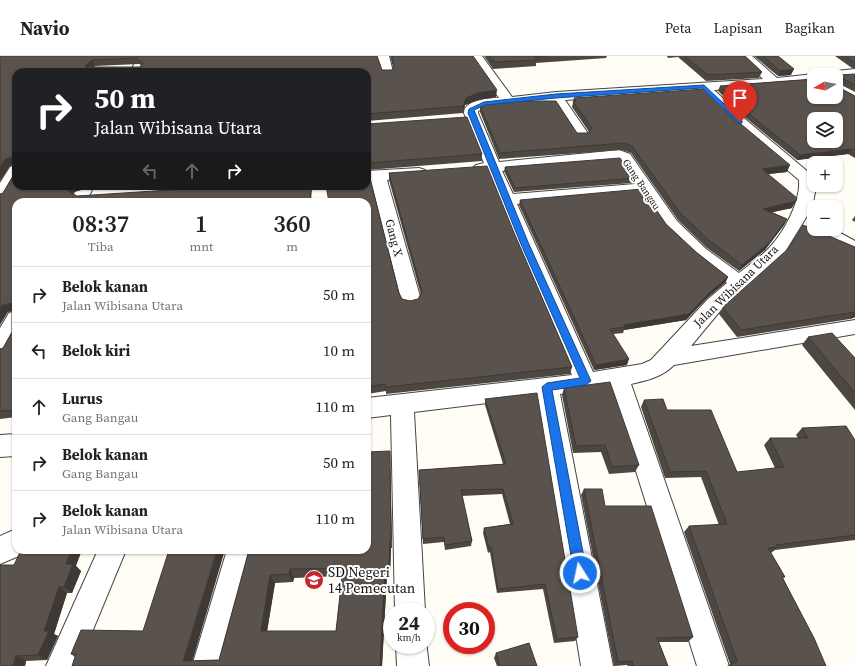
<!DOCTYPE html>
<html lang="id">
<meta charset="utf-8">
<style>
:root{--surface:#fff;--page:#f6f6f6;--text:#222;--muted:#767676;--line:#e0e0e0}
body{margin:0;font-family:"Source Serif 4",serif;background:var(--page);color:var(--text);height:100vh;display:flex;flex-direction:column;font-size:15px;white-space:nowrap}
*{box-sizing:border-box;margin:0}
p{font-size:13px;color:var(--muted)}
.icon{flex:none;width:22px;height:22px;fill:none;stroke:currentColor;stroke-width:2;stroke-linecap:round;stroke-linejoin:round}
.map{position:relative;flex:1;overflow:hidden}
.drawer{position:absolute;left:12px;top:142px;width:359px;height:356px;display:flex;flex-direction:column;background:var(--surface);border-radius:12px;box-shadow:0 1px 3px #0004}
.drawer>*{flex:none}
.hud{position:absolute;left:12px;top:12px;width:359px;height:122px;border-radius:12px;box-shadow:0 1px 3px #0004;background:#202124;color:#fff;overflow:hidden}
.needle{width:26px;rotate:261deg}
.buttons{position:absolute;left:807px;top:12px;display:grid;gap:8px}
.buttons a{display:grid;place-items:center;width:36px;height:36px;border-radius:8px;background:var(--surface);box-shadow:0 1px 3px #0004;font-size:20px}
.speed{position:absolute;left:383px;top:546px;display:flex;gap:8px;font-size:20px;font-weight:700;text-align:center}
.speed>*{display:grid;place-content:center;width:52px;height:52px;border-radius:50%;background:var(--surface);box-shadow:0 1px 3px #0004;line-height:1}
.speed small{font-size:10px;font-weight:400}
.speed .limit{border:6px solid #d22;background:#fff;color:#111}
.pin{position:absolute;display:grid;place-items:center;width:34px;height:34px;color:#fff;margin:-41px -17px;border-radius:50% 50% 50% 0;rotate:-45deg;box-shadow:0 0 4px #0007}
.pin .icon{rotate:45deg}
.me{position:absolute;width:44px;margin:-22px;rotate:350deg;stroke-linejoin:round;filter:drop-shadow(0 0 3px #0008)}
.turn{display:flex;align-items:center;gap:14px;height:84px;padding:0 16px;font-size:18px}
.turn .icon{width:52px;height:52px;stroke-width:2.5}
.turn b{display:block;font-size:28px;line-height:34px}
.lanes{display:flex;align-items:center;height:38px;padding:0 16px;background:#0003;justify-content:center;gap:20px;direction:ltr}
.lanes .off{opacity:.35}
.eta{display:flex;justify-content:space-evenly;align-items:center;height:68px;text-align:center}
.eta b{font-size:24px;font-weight:600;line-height:28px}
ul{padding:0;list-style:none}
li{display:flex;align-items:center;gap:12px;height:56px;padding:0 16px;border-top:1px solid var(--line)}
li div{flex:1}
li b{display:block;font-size:15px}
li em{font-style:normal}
header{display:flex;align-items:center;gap:24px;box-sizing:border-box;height:56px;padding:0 20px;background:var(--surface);border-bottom:1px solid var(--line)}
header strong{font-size:19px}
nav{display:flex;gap:22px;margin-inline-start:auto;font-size:14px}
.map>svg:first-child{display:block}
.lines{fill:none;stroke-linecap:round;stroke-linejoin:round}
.minor-casing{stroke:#444;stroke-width:2}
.minor{fill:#fff;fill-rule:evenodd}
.wall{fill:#4d4742;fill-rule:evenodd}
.shaded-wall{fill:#3f3936}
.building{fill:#5a524d;stroke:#3f3936;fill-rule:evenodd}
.route{fill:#1a73e8;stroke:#114b97}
.labels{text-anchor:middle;stroke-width:4;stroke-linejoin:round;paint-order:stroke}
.far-street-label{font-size:10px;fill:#111;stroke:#fff}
.street-label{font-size:12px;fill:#111;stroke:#fff}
.near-poi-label{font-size:14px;fill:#111;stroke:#fff;text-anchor:start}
</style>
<header>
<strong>Navio</strong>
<nav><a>Peta</a><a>Lapisan</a><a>Bagikan</a></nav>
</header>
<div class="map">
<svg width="855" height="610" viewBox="0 0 855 610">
<rect width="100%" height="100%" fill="#fffdf5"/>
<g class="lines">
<g class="minor-casing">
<g id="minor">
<polygon points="137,0 149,0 143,16 131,16"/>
<polygon points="377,0 389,0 393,16 391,19 383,19"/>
<path d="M 470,0 L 482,0 L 512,41 L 556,36 L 763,23 L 739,0 L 752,0 L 777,22 L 814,18 L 817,19 L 814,19 L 814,26 L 714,34 L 745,63 L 813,120 L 814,129 L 816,131 L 812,152 L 783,199 L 721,254 L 691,290 L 855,264 L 855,278 L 674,309 C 662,321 648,324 631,328 L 729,610 L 697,610 L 610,332 L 560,338 L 613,610 L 581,610 L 537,341 L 414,356 L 425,555 L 395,555 L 391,359 L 367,362 L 367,342 L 572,319 L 515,186 L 487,116 L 476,115 L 473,112 L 476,109 L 484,107 L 464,57 C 464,44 489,42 499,42 ZM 700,35 L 735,69 L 799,124 C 801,145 784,176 770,191 C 761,201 749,209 739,217 L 706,193 L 677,165 L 630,98 L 619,94 L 499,106 L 478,57 L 478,55 L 489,51 L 553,45 L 577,82 L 587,82 L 589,79 L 565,44 ZM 618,104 L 635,128 L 513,138 L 502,115 ZM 641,137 L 665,173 L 694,201 L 727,227 L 707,244 L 651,304 L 642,308 L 593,316 L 517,148 Z"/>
<polygon points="855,13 855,21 836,23 836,19 830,19 836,15"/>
<polygon points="836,26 855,36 855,45 836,35"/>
<polygon points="16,109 16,127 6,143 0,145 0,127 10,111"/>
<polygon points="419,112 425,114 427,117 425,120 387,124 421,244 418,249 411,251 404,249 401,244 371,124 367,125 367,115"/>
<polygon points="78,130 94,130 86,146 70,146"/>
<polygon points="814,169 814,173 833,173 855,185 855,199 849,197 814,177 811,173"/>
<polygon points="16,255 16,282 8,298 0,300 0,272 9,257"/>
<polygon points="16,378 16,400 0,401 0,379"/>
<polygon points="16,473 16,494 27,494 26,497 0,508 0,480"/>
<polygon points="98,494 126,494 78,610 46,610"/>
<polygon points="227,494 255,494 224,610 192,610"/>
<polygon points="426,585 429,610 397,610 396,589 426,589"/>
</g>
</g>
<use href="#minor" class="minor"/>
</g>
<g class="wall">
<path d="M 0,0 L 377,0 L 382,14 L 392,14 L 393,11 L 390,0 L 473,0 L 496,41 L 478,44 L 465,49 L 463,57 L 367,65 L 367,16 L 16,130 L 138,130 L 81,134 L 74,136 L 16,146 L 16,361 L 0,363 L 0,293 L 3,292 L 12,276 L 12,255 L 8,256 L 3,137 L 13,120 L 13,108 L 10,110 ZM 139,8 L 141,9 L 140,11 L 94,11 L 95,10 Z"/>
<polygon points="484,0 607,0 606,2 536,7 536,10 493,13"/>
<polygon points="667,0 745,0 762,16 759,22 706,25 678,1 668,2"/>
<polygon points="754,0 778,0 791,19 778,20"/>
<polygon points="835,0 855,0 855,12 852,12"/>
<polygon points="855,18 855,35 838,27 838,31 855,40 855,102 848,98 797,104 746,62 718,35 720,30 814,23 836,19 839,19"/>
<polygon points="574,42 787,116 768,118 792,152 772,156 787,163 784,169 765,194 739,215 707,192 678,164 631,97 622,94 499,103 480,56 480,50 577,77 588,77 589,76 572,51"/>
<polygon points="367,68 482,98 482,105 367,114"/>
<polygon points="505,111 634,122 632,127 514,136 504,115"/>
<polygon points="389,117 515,179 572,311 570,318 386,338 386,335 367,338 367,146 399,237 402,243 410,245 418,243 421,239 389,124"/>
<polygon points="520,144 666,168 696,196 728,221 725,227 706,243 686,264 624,274 623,277 613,278 627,309 594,314 519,149"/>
<polygon points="855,160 855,166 852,164"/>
<polygon points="855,191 855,261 850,263 737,281 719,258 723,251"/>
<polygon points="808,281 855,302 855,354 802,289"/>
<polygon points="564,332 639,409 635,416 609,418 601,396 573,397 562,339"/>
<polygon points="485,343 578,581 575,585 554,587 543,533 497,537 490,496 488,497 483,477 484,472 510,468 502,438 462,440 472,485 471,490 445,494 444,486 423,488 419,414 503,408 485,349"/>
<polygon points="644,344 667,354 737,416 775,412 764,389 770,382 798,382 796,379 802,372 855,384 855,484 775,494 771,497 785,521 783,522 826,610 727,610 730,608 684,476 689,470 719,469 701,421 665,422 641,351"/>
<path d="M 390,405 L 392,492 L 391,492 L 390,519 L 387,519 L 382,610 L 72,610 L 75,601 L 71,598 L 193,605 L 219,604 L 249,494 ZM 342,520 L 336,575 L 267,575 L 275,527 L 293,526 L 294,522 Z"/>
<polygon points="584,433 605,450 693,581 688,586 659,586 668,610 628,610 627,609 614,610 581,439"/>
<polygon points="14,509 76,510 81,515 72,537 67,537 54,578 58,580 47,604 26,605 25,610 0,610"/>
<polygon points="496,597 537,610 497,610 494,602"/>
</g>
<g class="shaded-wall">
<polygon points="92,4 95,10 88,16 85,10"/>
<polygon points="794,13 791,19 778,20 780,15"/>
<polygon points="497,34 496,41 478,44 465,49 463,57 463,50 466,42 478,37"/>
<polygon points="852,93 848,98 797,104 800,99"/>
<polygon points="11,101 16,108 10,110 0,125 0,111 5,103"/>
<polygon points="790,109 787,116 759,119 762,113"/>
<polygon points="70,130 79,130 81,134 74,136 72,141 68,134"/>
<polygon points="311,130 312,130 311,146 310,146"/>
<polygon points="796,145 792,152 760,159 763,153"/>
<polygon points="787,163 784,169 765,194 739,215 742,209"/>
<polygon points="728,221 725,227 706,243 686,264 624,274 625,271 624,269 709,237"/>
<polygon points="12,247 16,254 8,256 0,269 0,253 2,249"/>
<polygon points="855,256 855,261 850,263"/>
<polygon points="629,303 627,309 594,314 596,309"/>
<polygon points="390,395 390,405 392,492 391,483"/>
<polygon points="390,484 391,492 390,519 389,511"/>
<polygon points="71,494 82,494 76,510 81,515 72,537 64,531 66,508"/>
<polygon points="217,494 225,494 191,610 183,605"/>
<polygon points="385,511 387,519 382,610 380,610"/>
<polygon points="290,513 294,522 293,526 289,518"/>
<polygon points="270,519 275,527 266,582 261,575"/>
<polygon points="59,531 67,537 54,578 58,580 47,604 38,599 44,575"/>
<polygon points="16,600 26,605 25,610 13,610"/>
</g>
<g class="building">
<path d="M 0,0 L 377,0 L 382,14 L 392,14 L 394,9 L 392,0 L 473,0 L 497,34 L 478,37 L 466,42 L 463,50 L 367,58 L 367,16 L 16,16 L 16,130 L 70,130 L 68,134 L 71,137 L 77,140 L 231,130 L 311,130 L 310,146 L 16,146 L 16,354 L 0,355 L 0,293 L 3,292 L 12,276 L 12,247 L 2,249 L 0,253 L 0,138 L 3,137 L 13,120 L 13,102 L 11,101 L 5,103 L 0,111 ZM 137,2 L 143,7 L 140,11 L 86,11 L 85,10 L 92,4 Z"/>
<polygon points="489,0 546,0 535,1 537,4 494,6"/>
<polygon points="685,0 745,0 762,16 708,19"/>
<polygon points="763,0 778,0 794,13 780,15"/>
<polygon points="845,0 855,0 855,7"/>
<path d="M 837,17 L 839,19 L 855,18 L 855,29 L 838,20 L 838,31 L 855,40 L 855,94 L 852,93 L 800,99 L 748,57 L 720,30 L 814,23 L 814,41 L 836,41 L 836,19 L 822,19 ZM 814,63 L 836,63 L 836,85 L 814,85 Z"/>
<polygon points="704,33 736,64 790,109 762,113 797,142 796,145 763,153 787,163 769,187 742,209 710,185 681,158 632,90 624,87 500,97 480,50 490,47 509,45 556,45 577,77 588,77 592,72 573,45 576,45 574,42"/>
<polygon points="467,61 482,98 367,107 367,68"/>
<polygon points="620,102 634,122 515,132 505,111"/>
<polygon points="487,110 515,179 572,311 386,331 385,328 367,331 367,146 329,146 326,130 367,130 367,118 369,119 399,237 402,243 410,245 418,243 422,236 389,117"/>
<polygon points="642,133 666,168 696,196 728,221 709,237 689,258 624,269 625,271 610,273 629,303 596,309 520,144"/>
<polygon points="803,169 855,191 855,256 741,274 723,251 788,193"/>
<polygon points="832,277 855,302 855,337 808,281"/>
<polygon points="610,326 639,409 612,411 605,389 576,390 564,332"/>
<polygon points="537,337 578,581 557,583 545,528 498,533 491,491 489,492 484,472 513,468 503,433 461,434 472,485 445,489 444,481 423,483 419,414 506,408 485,343"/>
<polygon points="663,343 667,354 711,354 737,416 784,411 770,382 808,382 802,372 846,370 855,384 855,479 776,489 778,491 768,492 785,521 782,521 814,582 826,610 732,610 731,607 736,607 737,605 689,470 727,468 706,415 670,416 644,344"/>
<path d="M 390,395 L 391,483 L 390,484 L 389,511 L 385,511 L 380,610 L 72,610 L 76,598 L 71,598 L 81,574 L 143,575 L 169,494 L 217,494 L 183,605 L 219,604 L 249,494 L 367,494 L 367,396 ZM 343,512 L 336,575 L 261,575 L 270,519 L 289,518 L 290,513 Z"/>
<polygon points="584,433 602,433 605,450 651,450 693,581 657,582 668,610 633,610 632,605 618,606"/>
<polygon points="21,494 71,494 66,508 73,508 64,531 59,531 44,575 49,575 38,599 16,600 13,610 0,610 0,509 14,509"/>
<polygon points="529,587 537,610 500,610 496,597"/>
</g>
<polygon class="route" points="704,29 742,65 742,67 738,67 702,32 556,42 485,49 474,54 528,186 591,325 586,329 552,334 587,517 585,521 580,523 576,521 574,517 542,331 547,327 580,322 520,186 468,57 469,53 484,46 556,38"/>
<defs>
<g id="school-disc" transform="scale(1)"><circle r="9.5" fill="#c4262e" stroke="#fff"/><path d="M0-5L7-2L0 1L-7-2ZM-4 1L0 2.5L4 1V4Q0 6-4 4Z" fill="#fff"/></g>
</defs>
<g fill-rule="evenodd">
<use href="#school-disc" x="314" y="524"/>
</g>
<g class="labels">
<g class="far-street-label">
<text transform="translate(642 128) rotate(56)" y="4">Gang Bangau</text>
</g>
<g class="street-label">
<text transform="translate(394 182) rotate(75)" y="4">Gang X</text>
<text transform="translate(736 230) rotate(-44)" y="4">Jalan Wibisana Utara</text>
</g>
<g class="near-poi-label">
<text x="328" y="521">SD Negeri<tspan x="328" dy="16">14 Pemecutan</tspan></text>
</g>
</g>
</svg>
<div class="buttons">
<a><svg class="needle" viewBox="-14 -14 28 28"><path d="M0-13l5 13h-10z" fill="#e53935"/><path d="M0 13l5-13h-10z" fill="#767676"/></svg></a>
<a><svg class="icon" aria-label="layers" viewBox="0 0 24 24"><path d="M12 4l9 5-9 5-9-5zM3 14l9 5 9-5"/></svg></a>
<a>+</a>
<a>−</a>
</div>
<div class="speed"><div>24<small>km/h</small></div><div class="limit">30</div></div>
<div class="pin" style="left:740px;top:66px;background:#d93025"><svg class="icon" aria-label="arrive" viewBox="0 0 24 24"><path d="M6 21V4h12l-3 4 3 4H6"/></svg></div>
<svg class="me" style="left:580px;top:517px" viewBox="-20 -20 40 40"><circle r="17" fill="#1a73e8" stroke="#fff" stroke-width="3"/><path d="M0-11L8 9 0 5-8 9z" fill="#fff"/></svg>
<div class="hud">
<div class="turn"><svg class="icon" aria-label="right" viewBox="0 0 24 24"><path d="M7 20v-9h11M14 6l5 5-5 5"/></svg><div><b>50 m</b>Jalan Wibisana Utara</div></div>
<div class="lanes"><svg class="icon off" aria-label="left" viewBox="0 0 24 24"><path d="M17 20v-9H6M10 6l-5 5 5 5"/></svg><svg class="icon off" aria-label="ahead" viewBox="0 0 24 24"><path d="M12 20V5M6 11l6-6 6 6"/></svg><svg class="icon" aria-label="right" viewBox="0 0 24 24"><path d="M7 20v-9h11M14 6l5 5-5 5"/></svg></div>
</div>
<section class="drawer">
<div class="eta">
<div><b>08:37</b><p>Tiba</p></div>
<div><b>1</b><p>mnt</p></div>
<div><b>360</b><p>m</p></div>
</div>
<ul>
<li><svg class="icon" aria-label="right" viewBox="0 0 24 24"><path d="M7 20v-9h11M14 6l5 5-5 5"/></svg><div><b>Belok kanan</b><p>Jalan Wibisana Utara</p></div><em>50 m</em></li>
<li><svg class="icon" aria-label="left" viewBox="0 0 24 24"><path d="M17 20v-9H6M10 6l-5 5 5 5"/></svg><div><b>Belok kiri</b></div><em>10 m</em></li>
<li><svg class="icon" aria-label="ahead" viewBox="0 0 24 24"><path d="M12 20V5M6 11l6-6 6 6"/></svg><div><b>Lurus</b><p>Gang Bangau</p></div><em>110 m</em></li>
<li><svg class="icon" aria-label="right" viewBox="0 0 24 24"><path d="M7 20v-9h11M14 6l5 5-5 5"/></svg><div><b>Belok kanan</b><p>Gang Bangau</p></div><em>50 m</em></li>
<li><svg class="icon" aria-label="right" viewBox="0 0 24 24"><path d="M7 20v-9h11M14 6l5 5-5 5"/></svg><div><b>Belok kanan</b><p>Jalan Wibisana Utara</p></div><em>110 m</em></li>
</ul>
</section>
</div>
